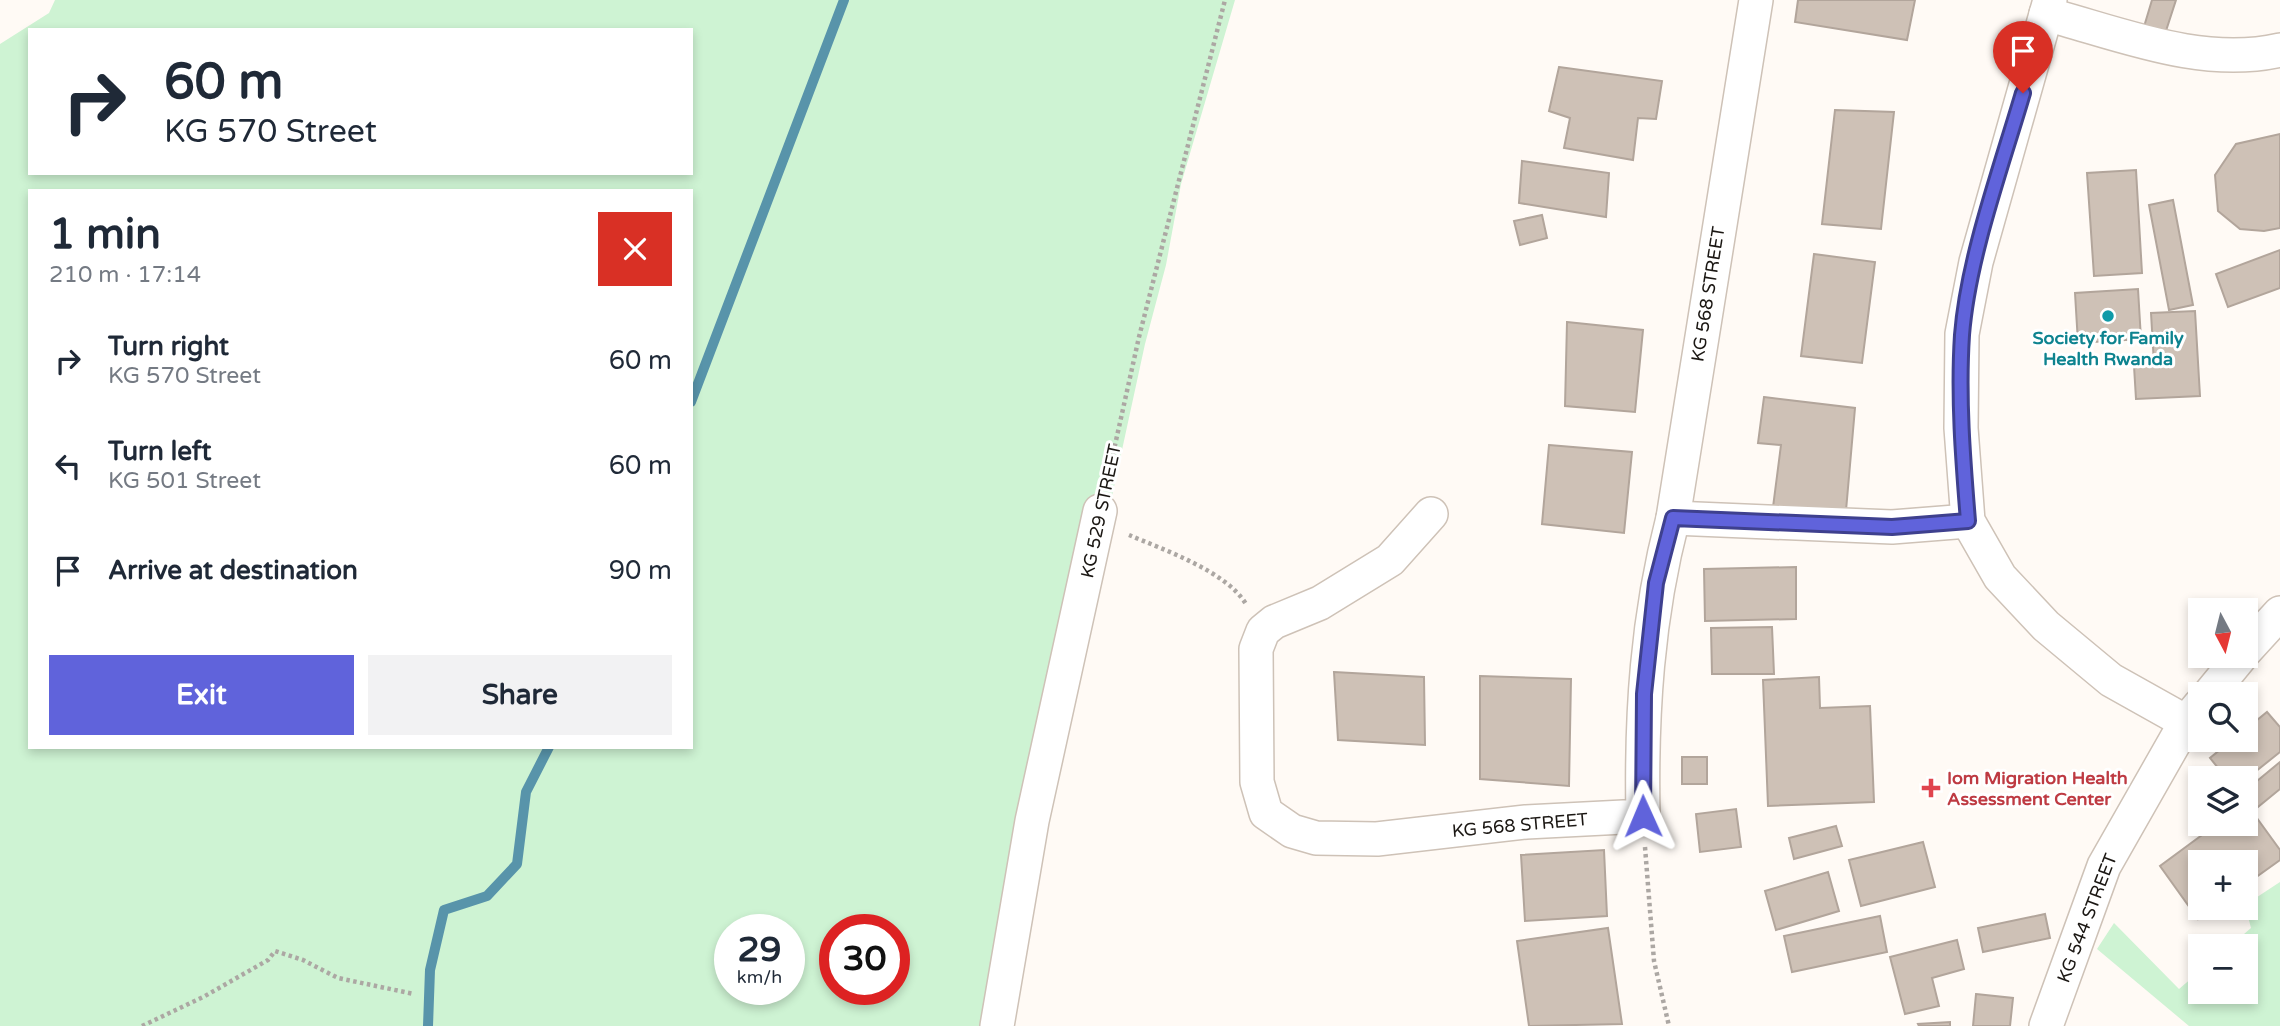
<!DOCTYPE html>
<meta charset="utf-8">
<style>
:root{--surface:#fff;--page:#f2f2f3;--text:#1f2937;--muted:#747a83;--accent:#6063db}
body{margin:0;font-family:"Varela Round",sans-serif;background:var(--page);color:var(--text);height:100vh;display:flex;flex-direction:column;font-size:26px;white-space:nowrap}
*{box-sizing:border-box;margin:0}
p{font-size:23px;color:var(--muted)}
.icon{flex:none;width:38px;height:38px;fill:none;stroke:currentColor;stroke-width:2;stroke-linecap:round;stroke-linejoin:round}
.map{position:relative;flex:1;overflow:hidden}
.side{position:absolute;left:28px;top:189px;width:665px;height:560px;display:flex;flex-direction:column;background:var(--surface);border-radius:0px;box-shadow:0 4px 10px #0003}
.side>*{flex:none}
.hud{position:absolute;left:28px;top:28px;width:665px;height:147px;border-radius:0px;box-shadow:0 4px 10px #0003;background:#fff;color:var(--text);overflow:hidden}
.needle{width:46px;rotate:173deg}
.buttons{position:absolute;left:2188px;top:598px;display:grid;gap:14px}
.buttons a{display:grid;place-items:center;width:70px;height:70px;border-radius:0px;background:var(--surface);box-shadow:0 4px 10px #0003;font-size:35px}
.speed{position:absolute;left:714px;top:914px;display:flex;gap:14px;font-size:35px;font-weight:700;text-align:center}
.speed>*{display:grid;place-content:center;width:91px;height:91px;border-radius:50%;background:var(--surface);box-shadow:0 4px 10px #0003;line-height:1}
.speed small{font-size:18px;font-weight:400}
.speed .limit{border:10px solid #d22;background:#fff;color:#111}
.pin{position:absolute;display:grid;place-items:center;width:60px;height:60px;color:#fff;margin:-72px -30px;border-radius:50% 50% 50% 0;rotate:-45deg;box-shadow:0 0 7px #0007}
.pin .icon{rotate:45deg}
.me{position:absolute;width:77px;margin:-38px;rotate:359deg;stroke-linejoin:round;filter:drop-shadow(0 0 5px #0008)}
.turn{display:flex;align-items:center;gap:24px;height:147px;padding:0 21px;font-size:32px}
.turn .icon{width:91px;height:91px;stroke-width:2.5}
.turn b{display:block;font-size:49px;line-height:60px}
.round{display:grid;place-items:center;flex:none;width:74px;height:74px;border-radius:0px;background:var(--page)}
.overview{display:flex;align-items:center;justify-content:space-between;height:119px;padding:0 21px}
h1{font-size:42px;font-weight:700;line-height:52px}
.action{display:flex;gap:14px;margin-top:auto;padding:14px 21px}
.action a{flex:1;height:80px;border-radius:0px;background:var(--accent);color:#fff;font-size:28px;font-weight:700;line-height:80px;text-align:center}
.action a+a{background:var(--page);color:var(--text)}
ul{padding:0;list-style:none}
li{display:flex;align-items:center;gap:21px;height:105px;padding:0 21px}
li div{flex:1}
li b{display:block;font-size:26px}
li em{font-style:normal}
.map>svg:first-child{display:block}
.green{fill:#cef3d3;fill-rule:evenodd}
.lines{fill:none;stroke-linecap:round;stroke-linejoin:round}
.stream{stroke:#5894aa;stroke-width:10}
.building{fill:#cec1b6;stroke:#b2a59b;stroke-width:2}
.street-casing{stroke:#cec2b7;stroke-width:36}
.path{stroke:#aca7a3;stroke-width:4.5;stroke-dasharray:3.5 3.5;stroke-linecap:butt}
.street{stroke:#fff;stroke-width:33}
.route-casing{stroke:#3e408e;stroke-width:18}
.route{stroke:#6063db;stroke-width:12}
.culture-dot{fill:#0f9aa8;stroke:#fff;stroke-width:2.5}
.health-dot{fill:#e0444e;stroke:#fff;stroke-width:2.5}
.labels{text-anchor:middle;stroke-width:6;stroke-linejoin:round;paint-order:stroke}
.street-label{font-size:18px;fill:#1b1713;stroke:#fff}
.culture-label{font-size:18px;font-weight:bold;fill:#0d838f;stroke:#fff}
.health-label{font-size:18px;font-weight:bold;fill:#be3a42;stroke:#fff;text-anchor:start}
</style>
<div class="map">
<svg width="2280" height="1026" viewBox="0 0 2280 1026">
<rect width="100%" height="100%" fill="#fffaf5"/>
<g class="green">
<path d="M 55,0 L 1235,0 L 1181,184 L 1166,265 L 1145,344 L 1033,860 L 1011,1026 L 0,1026 L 0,44 L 49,13 ZM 30,30 L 691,30 L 691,173 L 30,173 ZM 30,191 L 691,191 L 691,747 L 30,747 ZM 730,929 L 789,929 L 789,989 L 730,989 ZM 835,929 L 894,929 L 894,989 L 835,989 Z"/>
<polygon points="2280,882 2280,1026 2189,1026 2097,949 2114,923 2179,989 2200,971 2200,992 2245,992 2245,947 2229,947 2251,928 2245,905"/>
</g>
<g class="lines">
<g class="stream">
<polyline points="691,402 844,0"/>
<polyline points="428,1026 430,970 444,910 487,896 517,864 526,792 549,747"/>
</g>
</g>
<g class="building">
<polygon points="1798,0 1915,0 1907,40 1795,22"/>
<polygon points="2152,0 2176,0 2164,37 2143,30"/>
<polygon points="1559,67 1662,81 1656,119 1638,118 1633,160 1564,148 1570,118 1549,111"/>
<polygon points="1835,110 1894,112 1881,229 1822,224"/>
<polygon points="2280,134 2280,228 2264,231 2240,229 2218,211 2215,175 2236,144"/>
<polygon points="1522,161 1609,173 1606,217 1519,203"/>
<polygon points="2136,170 2142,273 2094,276 2087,173"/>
<polygon points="2173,200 2193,305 2169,310 2149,205"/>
<polygon points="1542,215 1547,238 1520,245 1514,221"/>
<polygon points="2280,250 2280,288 2228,307 2216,274"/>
<polygon points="1814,254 1875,262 1862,363 1801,356"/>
<polygon points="2138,289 2141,339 2078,343 2075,293"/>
<polygon points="2195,311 2200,396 2136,399 2134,366 2154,364 2151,313"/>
<polygon points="1567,322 1643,330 1635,412 1565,406"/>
<polygon points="1764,397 1855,408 1845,522 1772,515 1781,445 1758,443"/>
<polygon points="1549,445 1632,452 1624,533 1542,524"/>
<polygon points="1796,567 1796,619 1705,621 1704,569"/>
<polygon points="1772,627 1774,674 1712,674 1711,628"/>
<polygon points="1334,672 1424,677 1425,745 1338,740"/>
<polygon points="1480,676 1571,679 1569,786 1480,779"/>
<polygon points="1819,677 1820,708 1870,706 1874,802 1768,806 1763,680"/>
<polygon points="2267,712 2280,727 2280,752 2245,780 2227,779 2210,758 2232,740 2245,740 2245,730"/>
<rect x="1682" y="757" width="25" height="27"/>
<polygon points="2280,762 2280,789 2253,811 2245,801 2245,791"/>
<polygon points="2246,803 2280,850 2280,860 2245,885 2245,863 2200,863 2200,908 2214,908 2198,919 2160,866 2217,824 2245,824"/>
<polygon points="1736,809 1741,847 1700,852 1696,814"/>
<polygon points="1836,826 1842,846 1794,859 1789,838"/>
<polygon points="1923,842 1935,887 1861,906 1849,860"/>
<polygon points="1604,850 1607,916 1525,921 1521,855"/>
<polygon points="1828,872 1839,911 1776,930 1765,891"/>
<polygon points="2045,914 2050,938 1983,952 1978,928"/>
<polygon points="1880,916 1887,952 1792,972 1784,936"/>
<polygon points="1608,928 1622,1024 1529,1026 1517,941"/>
<polygon points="1957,940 1964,969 1932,978 1939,1006 1905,1014 1890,957"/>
<polygon points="1976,994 2013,998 2010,1026 1973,1026"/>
<polygon points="1950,1022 1950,1026 1919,1026 1918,1024"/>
</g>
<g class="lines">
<g class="street-casing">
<g id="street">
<polyline points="2050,0 1976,262 1962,334 1961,428 1968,521 2000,577 2046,626 2111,680 2186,722"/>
<path d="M 2046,14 C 2121,34 2202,68 2280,50"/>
<path d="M 1431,514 L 1390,560 L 1320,603 L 1274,622 L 1263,631 L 1256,649 L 1257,782 L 1266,813 L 1292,831 L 1316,838 L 1377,839 L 1526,822 L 1643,816 C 1641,713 1647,618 1673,518 L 1756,0"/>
<polyline points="1673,518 1892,527 1968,521"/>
<polyline points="2245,651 2280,613"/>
<polyline points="2209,695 2241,656"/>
<polyline points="997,1026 1032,821 1100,511"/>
<polyline points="2046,1026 2104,866 2186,722 2200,705"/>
</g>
</g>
<g class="path">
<polyline points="1107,481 1139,337 1225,0"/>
<path d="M 1129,535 C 1164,550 1226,571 1246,604"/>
<polyline points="1645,847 1654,961 1669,1026"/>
<polyline points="142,1026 205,996 268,960 275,951 303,960 338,978 414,994"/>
</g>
<use href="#street" class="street"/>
</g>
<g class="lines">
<g class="route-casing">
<path id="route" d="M 1643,816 L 1644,694 L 1656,583 L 1673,518 L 1892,527 L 1968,521 C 1963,460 1958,397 1962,335 C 1968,258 2001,168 2023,93"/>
</g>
<use href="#route" class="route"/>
</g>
<circle class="culture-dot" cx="2108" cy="316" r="7"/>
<path class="health-dot" d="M1927.5 777.5h7v7h7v7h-7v7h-7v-7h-7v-7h7z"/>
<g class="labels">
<g class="street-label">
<text transform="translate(1708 294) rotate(-81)" y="6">KG 568 STREET</text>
<text transform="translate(1101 511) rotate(-78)" y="6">KG 529 STREET</text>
<text transform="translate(1520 825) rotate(-5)" y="6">KG 568 STREET</text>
<text transform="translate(2087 918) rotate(-69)" y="6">KG 544 STREET</text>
</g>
<g class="culture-label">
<text x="2108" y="344">Society for Family<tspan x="2108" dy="21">Health Rwanda</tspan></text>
</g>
<g class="health-label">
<text x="1947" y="784">Iom Migration Health<tspan x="1947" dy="21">Assessment Center</tspan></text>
</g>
</g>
</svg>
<div class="buttons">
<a><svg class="needle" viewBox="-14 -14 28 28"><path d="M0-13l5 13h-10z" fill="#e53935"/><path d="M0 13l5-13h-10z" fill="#747a83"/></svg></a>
<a><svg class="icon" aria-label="search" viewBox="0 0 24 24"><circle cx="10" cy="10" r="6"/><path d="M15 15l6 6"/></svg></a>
<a><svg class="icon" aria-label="layers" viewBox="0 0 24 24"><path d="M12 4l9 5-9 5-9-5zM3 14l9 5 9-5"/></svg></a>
<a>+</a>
<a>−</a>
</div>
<div class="speed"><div>29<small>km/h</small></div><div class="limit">30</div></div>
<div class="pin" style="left:2023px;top:93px;background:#d93025"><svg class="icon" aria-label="arrive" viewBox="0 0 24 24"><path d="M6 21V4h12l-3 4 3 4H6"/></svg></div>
<svg class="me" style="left:1643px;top:816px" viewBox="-20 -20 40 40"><path d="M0-17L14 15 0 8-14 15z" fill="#6063db" stroke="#fff" stroke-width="4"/></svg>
<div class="hud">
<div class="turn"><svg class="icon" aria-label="right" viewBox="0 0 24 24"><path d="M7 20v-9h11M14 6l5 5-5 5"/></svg><div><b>60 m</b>KG 570 Street</div></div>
</div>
<section class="side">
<div class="overview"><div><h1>1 min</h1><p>210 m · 17:14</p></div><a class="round" style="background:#d93025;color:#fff"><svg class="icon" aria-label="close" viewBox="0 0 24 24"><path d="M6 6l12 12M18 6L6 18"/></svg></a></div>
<ul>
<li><svg class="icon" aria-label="right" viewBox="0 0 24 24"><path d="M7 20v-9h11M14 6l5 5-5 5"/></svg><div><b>Turn right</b><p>KG 570 Street</p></div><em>60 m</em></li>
<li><svg class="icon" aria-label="left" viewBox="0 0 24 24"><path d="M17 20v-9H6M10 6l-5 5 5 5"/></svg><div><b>Turn left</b><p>KG 501 Street</p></div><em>60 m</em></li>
<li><svg class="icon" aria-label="arrive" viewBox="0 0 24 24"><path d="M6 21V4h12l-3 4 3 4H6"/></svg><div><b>Arrive at destination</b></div><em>90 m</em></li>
</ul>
<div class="action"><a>Exit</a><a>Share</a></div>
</section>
</div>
